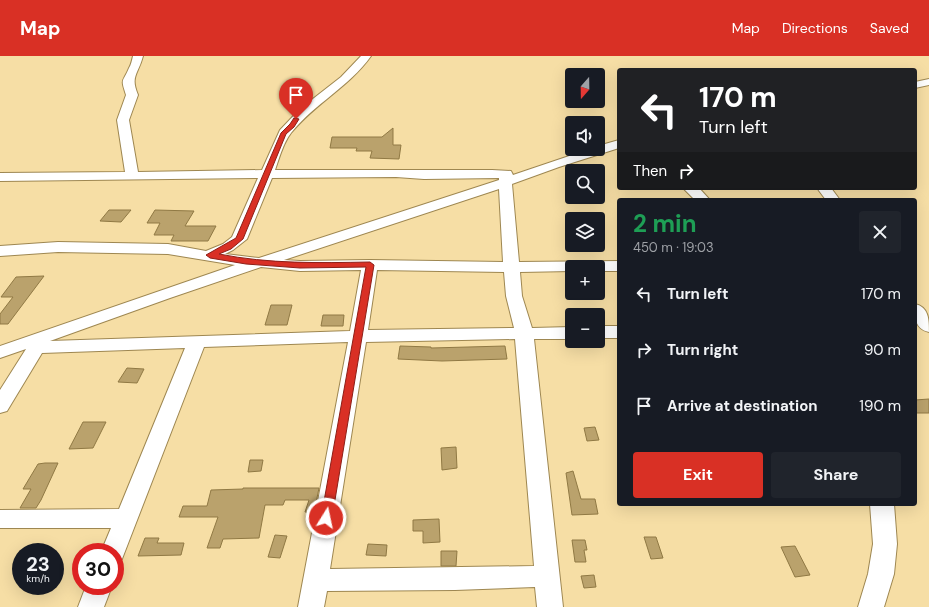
<!DOCTYPE html>
<meta charset="utf-8">
<style>
:root{--surface:#171b24;--page:#20242c;--text:#f1f3f6;--muted:#9ea1a6;--accent:#d93025}
body{margin:0;font-family:"DM Sans",sans-serif;background:var(--page);color:var(--text);height:100vh;display:flex;flex-direction:column;font-size:15px;white-space:nowrap}
*{box-sizing:border-box;margin:0}
p{font-size:13px;color:var(--muted)}
.icon{flex:none;width:22px;height:22px;fill:none;stroke:currentColor;stroke-width:2;stroke-linecap:round;stroke-linejoin:round}
.map{position:relative;flex:1;overflow:hidden}
.side{position:absolute;left:617px;top:142px;width:300px;height:308px;display:flex;flex-direction:column;background:var(--surface);border-radius:4px;box-shadow:0 4px 16px #0002}
.side>*{flex:none}
.guide{position:absolute;left:617px;top:12px;width:300px;height:122px;border-radius:4px;box-shadow:0 4px 16px #0002;background:#202124;color:#fff;overflow:hidden}
.needle{width:26px;rotate:200deg}
.fabs{position:absolute;left:565px;top:12px;display:grid;gap:8px}
.fabs a{display:grid;place-items:center;width:40px;height:40px;border-radius:4px;background:var(--surface);box-shadow:0 4px 16px #0002;font-size:20px}
.speed{position:absolute;left:12px;top:487px;display:flex;gap:8px;font-size:20px;font-weight:700;text-align:center}
.speed>*{display:grid;place-content:center;width:52px;height:52px;border-radius:50%;background:var(--surface);box-shadow:0 4px 16px #0002;line-height:1}
.speed small{font-size:10px;font-weight:400}
.speed .limit{border:6px solid #d22;background:#fff;color:#111}
.pin{position:absolute;display:grid;place-items:center;width:34px;height:34px;color:#fff;margin:-41px -17px;border-radius:50% 50% 50% 0;rotate:-45deg;box-shadow:0 0 4px #0007}
.pin .icon{rotate:45deg}
.me{position:absolute;width:44px;margin:-22px;rotate:10deg;stroke-linejoin:round;filter:drop-shadow(0 0 3px #0008)}
.turn{display:flex;align-items:center;gap:14px;height:84px;padding:0 16px;font-size:18px}
.turn .icon{width:52px;height:52px;stroke-width:2.5}
.turn b{display:block;font-size:28px;line-height:34px}
.then{display:flex;align-items:center;height:38px;padding:0 16px;background:#0003;gap:8px;font-size:15px}
.round{display:grid;place-items:center;flex:none;width:42px;height:42px;border-radius:4px;background:var(--page)}
.summary{display:flex;align-items:center;justify-content:space-between;height:68px;padding:0 16px}
h1{font-size:24px;font-weight:700;line-height:30px;color:#1e9e55}
.cta{display:flex;gap:8px;margin-top:auto;padding:8px 16px}
.cta a{flex:1;height:46px;border-radius:4px;background:var(--accent);color:#fff;font-size:16px;font-weight:700;line-height:46px;text-align:center}
.cta a+a{background:var(--page);color:var(--text)}
ul{padding:0;list-style:none}
li{display:flex;align-items:center;gap:12px;height:56px;padding:0 16px}
li div{flex:1}
li b{display:block;font-size:15px}
li em{font-style:normal}
header{display:flex;align-items:center;gap:24px;box-sizing:border-box;height:56px;padding:0 20px;background:var(--accent);color:#fff}
header strong{font-size:19px}
nav{display:flex;gap:22px;margin-inline-start:auto;font-size:14px}
.map>svg:first-child{display:block}
.building{fill:#baa26c;stroke:#907944}
.lines{fill:none;stroke-linecap:round;stroke-linejoin:round}
.minor-casing{stroke:#9e8751;stroke-width:2}
.minor{fill:#fff;fill-rule:evenodd}
.route{fill:#d93025;stroke:#8d1f18}
</style>
<header>
<strong>Map</strong>
<nav><a>Map</a><a>Directions</a><a>Saved</a></nav>
</header>
<div class="map">
<svg width="929" height="551" viewBox="0 0 929 551">
<rect width="100%" height="100%" fill="#f6dea5"/>
<g class="building">
<polygon points="393,72 393,89 401,89 399,103 370,102 372,95 356,95 357,92 330,92 332,81 382,81"/>
<polygon points="109,154 131,154 121,166 100,165"/>
<polygon points="155,154 194,155 185,170 216,170 208,185 171,185 174,179 154,179 160,167 147,167"/>
<polygon points="44,220 8,268 0,268 0,258 13,241 1,241 16,221"/>
<polygon points="271,249 292,249 287,269 265,269"/>
<polygon points="323,259 344,259 343,270 321,270"/>
<polygon points="400,290 431,291 431,292 505,290 507,303 442,305 398,303"/>
<polygon points="127,312 144,313 137,327 118,326"/>
<polygon points="929,343 929,357 915,357 915,344"/>
<polygon points="83,366 106,366 93,392 69,393"/>
<polygon points="595,371 599,384 587,385 584,372"/>
<polygon points="456,391 457,412 442,414 441,392"/>
<polygon points="250,404 263,404 261,415 248,416"/>
<polygon points="45,407 58,407 41,444 36,452 20,452 31,433 23,433 38,408"/>
<polygon points="573,415 581,443 595,443 598,458 572,459 566,417"/>
<polygon points="243,432 319,432 314,457 305,456 309,444 285,444 283,449 265,449 259,482 223,483 220,492 207,492 218,461 179,461 183,450 207,450 211,434 243,433"/>
<polygon points="439,463 440,486 423,487 423,475 413,475 413,464"/>
<polygon points="275,479 287,480 280,502 268,501"/>
<polygon points="644,481 656,481 663,502 651,503"/>
<polygon points="145,482 159,482 157,487 184,487 181,499 138,500"/>
<polygon points="572,484 585,484 587,494 584,494 586,506 575,506"/>
<polygon points="368,488 387,489 386,500 366,499"/>
<polygon points="795,490 810,519 795,521 781,491"/>
<polygon points="441,495 457,495 456,510 441,510"/>
<polygon points="594,519 596,531 584,532 581,520"/>
</g>
<g class="lines">
<g class="minor-casing">
<g id="minor">
<path d="M 133,0 L 143,0 C 138,19 130,20 138,39 L 129,64 L 138,116 L 262,114 L 280,74 L 300,53 L 341,21 L 361,0 L 371,0 C 349,31 314,48 291,77 C 283,87 279,103 275,114 L 492,114 L 511,115 L 513,119 L 590,93 L 598,93 L 598,90 L 619,84 L 619,92 L 559,111 L 512,128 L 519,206 L 619,205 L 619,215 L 598,215 L 598,211 L 572,211 L 572,215 L 520,216 L 522,240 L 532,272 L 572,271 L 572,283 L 534,283 L 563,551 L 537,551 L 535,531 L 455,534 L 327,535 L 324,551 L 298,551 L 348,286 L 204,291 L 122,503 L 115,506 L 115,496 L 101,496 L 111,472 L 0,472 L 0,454 L 119,453 L 185,292 L 42,297 L 7,355 L 0,357 L 0,334 L 26,293 L 0,302 L 0,290 L 235,209 L 168,198 L 58,196 L 0,200 L 0,190 L 58,186 L 168,188 L 206,195 L 223,188 L 232,181 L 258,122 L 0,125 L 0,117 L 125,116 L 117,64 L 126,39 C 120,21 123,27 129,12 C 131,9 132,4 133,0 ZM 396,121 L 424,123 L 499,122 L 499,124 L 259,202 L 225,198 L 233,194 L 247,183 L 272,122 ZM 499,133 L 503,206 L 370,204 L 300,205 L 284,204 ZM 261,211 L 300,215 L 361,214 L 350,275 L 50,285 L 170,242 ZM 377,214 L 504,216 L 506,240 L 514,272 L 368,274 ZM 515,283 L 534,510 L 330,513 L 366,286 Z"/>
<polygon points="929,23 929,29 915,32 915,26"/>
<polygon points="683,132 699,132 710,144 695,144"/>
<polygon points="817,132 831,132 840,144 826,144"/>
<path d="M 915,248 C 929,251 929,264 929,276 C 914,273 915,260 915,248 Z"/>
<rect x="598" y="270" width="21" height="12"/>
<polygon points="870,448 894,448 897,488 894,518 884,551 858,551 868,518 873,488"/>
<polygon points="86,530 112,530 104,551 78,551"/>
</g>
</g>
<use href="#minor" class="minor"/>
</g>
<path class="route" d="M 294,62 L 299,63 L 294,71 L 286,78 L 243,183 L 231,193 L 219,198 C 269,208 319,207 370,206 L 374,209 L 332,462 L 331,465 L 326,467 L 322,465 L 321,462 L 366,211 L 300,212 L 246,208 L 210,202 L 206,199 L 236,182 L 281,77 L 290,68 Z"/>
</svg>
<div class="fabs">
<a><svg class="needle" viewBox="-14 -14 28 28"><path d="M0-13l5 13h-10z" fill="#e53935"/><path d="M0 13l5-13h-10z" fill="#9ea1a6"/></svg></a>
<a><svg class="icon" aria-label="sound" viewBox="0 0 24 24"><path d="M4 9h4l5-4v14l-5-4H4zM17 9q2 3 0 6"/></svg></a>
<a><svg class="icon" aria-label="search" viewBox="0 0 24 24"><circle cx="10" cy="10" r="6"/><path d="M15 15l6 6"/></svg></a>
<a><svg class="icon" aria-label="layers" viewBox="0 0 24 24"><path d="M12 4l9 5-9 5-9-5zM3 14l9 5 9-5"/></svg></a>
<a>+</a>
<a>−</a>
</div>
<div class="speed"><div>23<small>km/h</small></div><div class="limit">30</div></div>
<div class="pin" style="left:296px;top:63px;background:#d93025"><svg class="icon" aria-label="arrive" viewBox="0 0 24 24"><path d="M6 21V4h12l-3 4 3 4H6"/></svg></div>
<svg class="me" style="left:326px;top:462px" viewBox="-20 -20 40 40"><circle r="17" fill="#d93025" stroke="#fff" stroke-width="3"/><path d="M0-11L8 9 0 5-8 9z" fill="#fff"/></svg>
<div class="guide">
<div class="turn"><svg class="icon" aria-label="left" viewBox="0 0 24 24"><path d="M17 20v-9H6M10 6l-5 5 5 5"/></svg><div><b>170 m</b>Turn left</div></div>
<div class="then">Then<svg class="icon" aria-label="right" viewBox="0 0 24 24"><path d="M7 20v-9h11M14 6l5 5-5 5"/></svg></div>
</div>
<section class="side">
<div class="summary"><div><h1>2 min</h1><p>450 m · 19:03</p></div><a class="round"><svg class="icon" aria-label="close" viewBox="0 0 24 24"><path d="M6 6l12 12M18 6L6 18"/></svg></a></div>
<ul>
<li><svg class="icon" aria-label="left" viewBox="0 0 24 24"><path d="M17 20v-9H6M10 6l-5 5 5 5"/></svg><div><b>Turn left</b></div><em>170 m</em></li>
<li><svg class="icon" aria-label="right" viewBox="0 0 24 24"><path d="M7 20v-9h11M14 6l5 5-5 5"/></svg><div><b>Turn right</b></div><em>90 m</em></li>
<li><svg class="icon" aria-label="arrive" viewBox="0 0 24 24"><path d="M6 21V4h12l-3 4 3 4H6"/></svg><div><b>Arrive at destination</b></div><em>190 m</em></li>
</ul>
<div class="cta"><a>Exit</a><a>Share</a></div>
</section>
</div>
